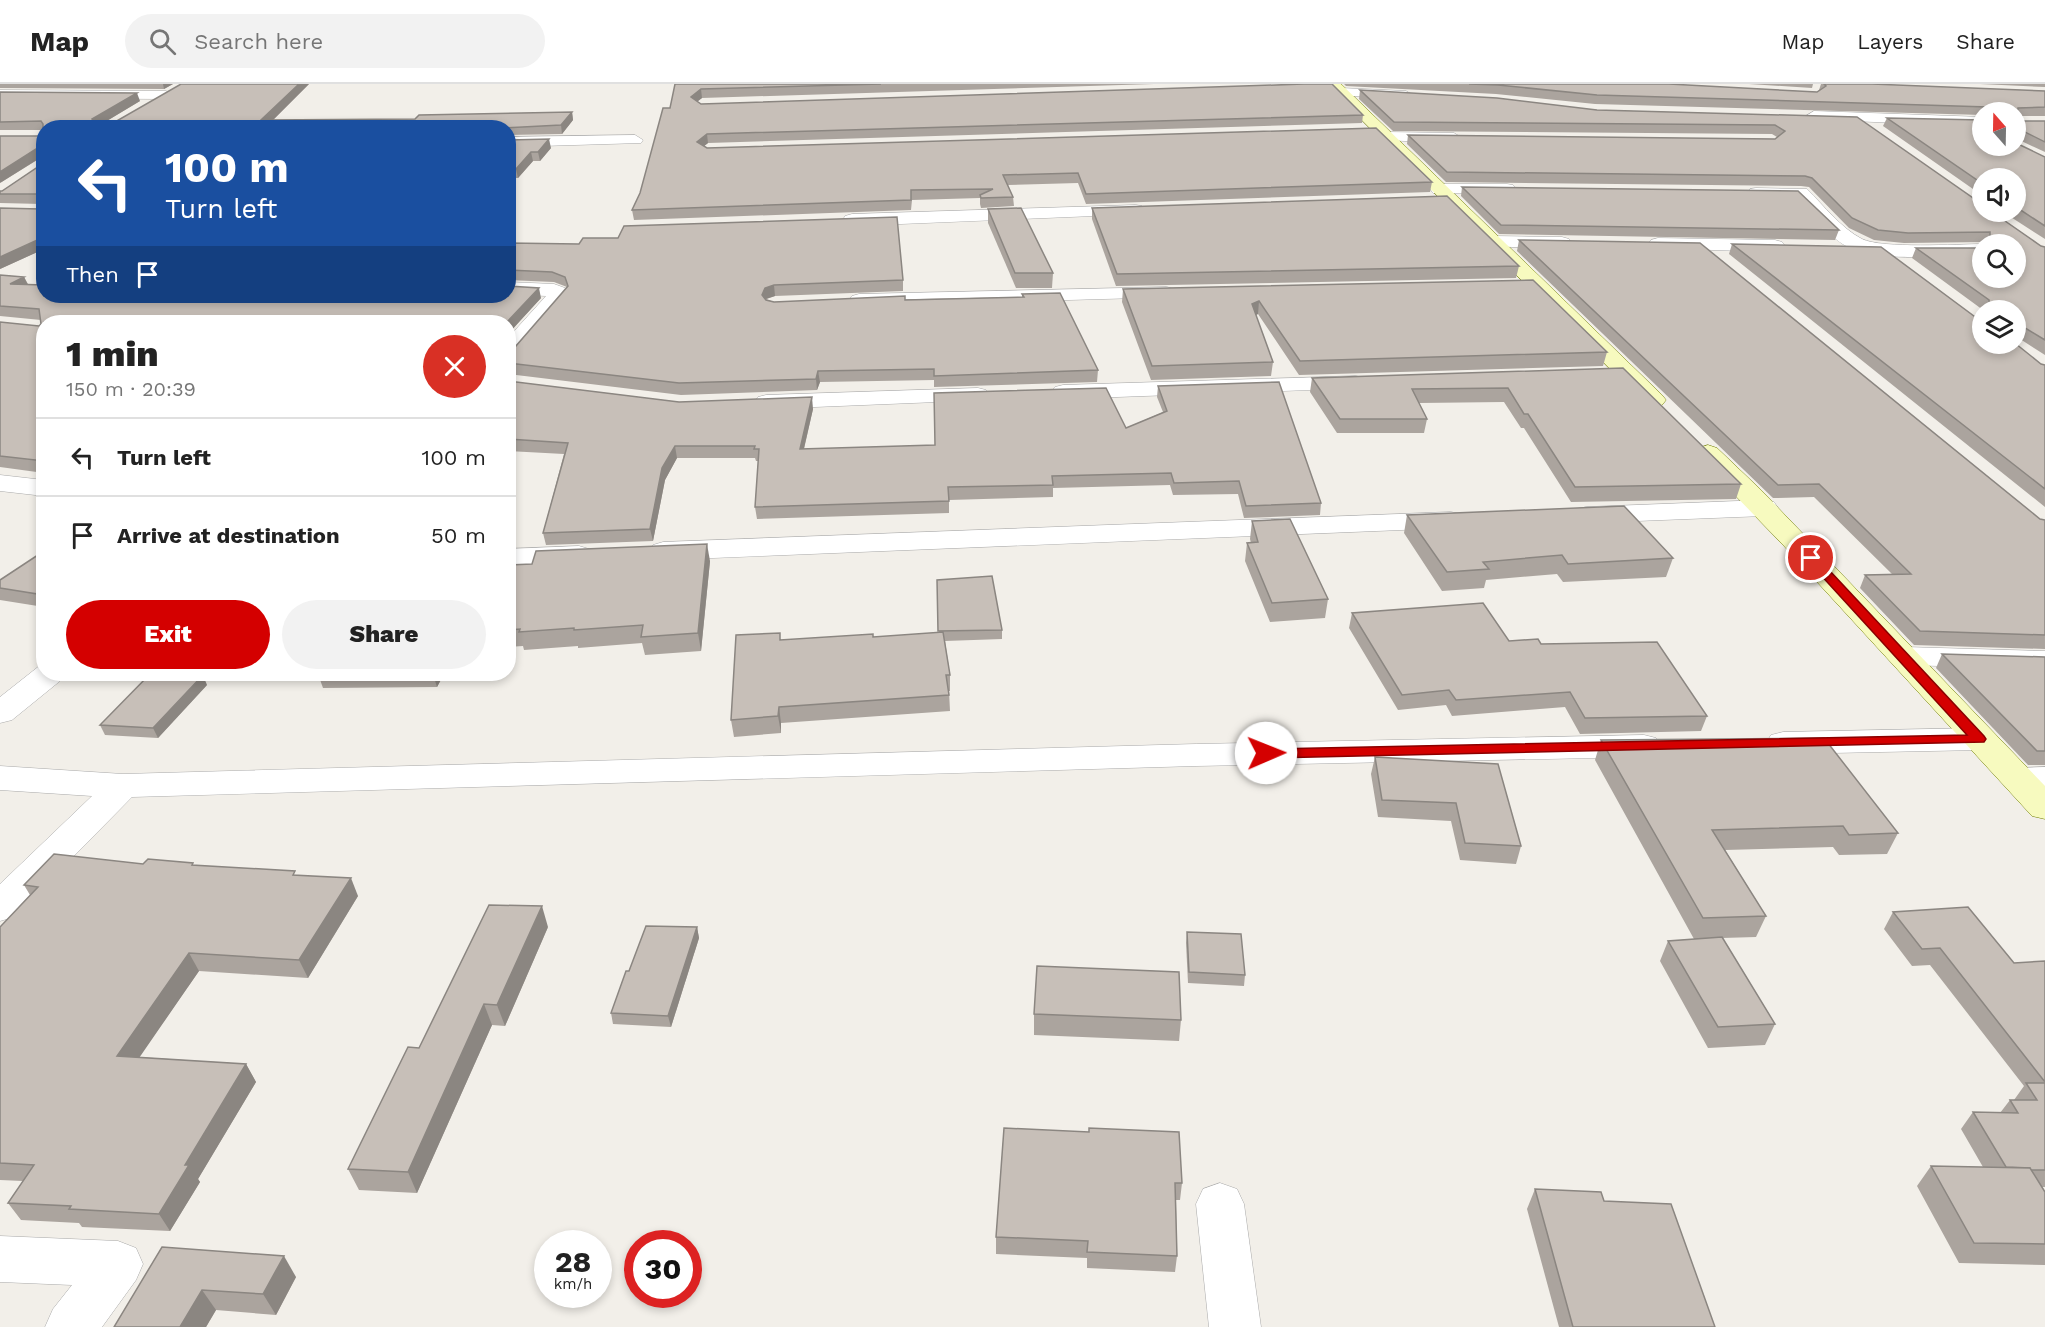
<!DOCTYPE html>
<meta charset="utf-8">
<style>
:root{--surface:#fff;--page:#f2f2f2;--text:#222;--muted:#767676;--line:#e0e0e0;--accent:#d40000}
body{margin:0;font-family:"Work Sans",sans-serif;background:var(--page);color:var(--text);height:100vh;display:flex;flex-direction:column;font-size:22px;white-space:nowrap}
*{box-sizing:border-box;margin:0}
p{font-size:20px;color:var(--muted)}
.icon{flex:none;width:33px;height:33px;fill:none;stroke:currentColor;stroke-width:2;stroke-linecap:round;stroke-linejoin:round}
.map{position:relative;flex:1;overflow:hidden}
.drawer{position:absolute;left:36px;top:231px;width:480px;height:366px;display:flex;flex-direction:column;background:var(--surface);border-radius:24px;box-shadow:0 3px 9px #0003}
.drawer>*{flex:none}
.hud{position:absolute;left:36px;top:36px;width:480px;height:183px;border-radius:24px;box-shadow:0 3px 9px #0003;background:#1a4fa0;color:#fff;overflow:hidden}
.needle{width:39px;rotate:340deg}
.controls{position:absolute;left:1972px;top:18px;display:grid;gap:12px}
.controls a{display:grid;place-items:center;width:54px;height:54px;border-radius:50%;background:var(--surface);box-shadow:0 3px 9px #0003;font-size:30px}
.speed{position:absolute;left:534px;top:1146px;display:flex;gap:12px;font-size:30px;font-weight:700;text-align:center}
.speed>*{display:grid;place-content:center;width:78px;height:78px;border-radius:50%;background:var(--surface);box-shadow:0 3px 9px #0003;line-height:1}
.speed small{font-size:15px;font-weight:400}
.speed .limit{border:9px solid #d22;background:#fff;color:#111}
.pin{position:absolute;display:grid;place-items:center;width:51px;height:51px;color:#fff;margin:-26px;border:3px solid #fff;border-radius:50%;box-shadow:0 2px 6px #0007}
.me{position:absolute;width:66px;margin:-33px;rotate:89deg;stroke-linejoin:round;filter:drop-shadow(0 0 4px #0008)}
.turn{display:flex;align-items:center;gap:21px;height:126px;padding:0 30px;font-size:27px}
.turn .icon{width:78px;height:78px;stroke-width:2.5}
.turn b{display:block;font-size:42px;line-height:51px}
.then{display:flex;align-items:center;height:57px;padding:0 30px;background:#0003;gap:12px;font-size:22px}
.round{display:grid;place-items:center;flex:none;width:63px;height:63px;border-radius:32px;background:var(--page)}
.headline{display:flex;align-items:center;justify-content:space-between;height:102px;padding:0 30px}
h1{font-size:36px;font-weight:800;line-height:45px}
.button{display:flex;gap:12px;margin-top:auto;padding:12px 30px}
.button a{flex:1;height:69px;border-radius:36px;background:var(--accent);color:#fff;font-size:24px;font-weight:800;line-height:69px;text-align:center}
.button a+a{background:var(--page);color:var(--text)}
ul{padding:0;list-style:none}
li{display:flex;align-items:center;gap:18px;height:78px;padding:0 30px;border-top:2px solid var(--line)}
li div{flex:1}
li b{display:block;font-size:22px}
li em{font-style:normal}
header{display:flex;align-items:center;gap:36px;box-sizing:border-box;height:84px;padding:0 30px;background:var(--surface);border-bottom:2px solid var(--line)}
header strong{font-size:28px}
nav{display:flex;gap:33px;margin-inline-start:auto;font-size:21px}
.search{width:420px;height:54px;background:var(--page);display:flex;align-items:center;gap:15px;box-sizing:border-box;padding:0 21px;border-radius:33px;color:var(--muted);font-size:22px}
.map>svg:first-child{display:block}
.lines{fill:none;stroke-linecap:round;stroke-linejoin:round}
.street-casing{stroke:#a9a9a9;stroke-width:1}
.secondary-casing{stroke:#707d05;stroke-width:1}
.street{fill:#fff;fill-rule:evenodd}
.secondary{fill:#f7fabf;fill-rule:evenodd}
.wall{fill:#aba49e}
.shaded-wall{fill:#8b8681}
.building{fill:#c7bfb8;stroke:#8b8681;stroke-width:1.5}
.route{fill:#d40000;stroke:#8a0000;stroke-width:1.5}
</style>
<header>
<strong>Map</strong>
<div class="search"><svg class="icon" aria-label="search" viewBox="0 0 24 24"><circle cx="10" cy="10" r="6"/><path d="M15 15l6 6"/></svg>Search here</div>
<nav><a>Map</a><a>Layers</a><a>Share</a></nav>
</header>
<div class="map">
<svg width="2045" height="1243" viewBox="0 0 2045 1243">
<rect width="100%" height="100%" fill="#f2efe9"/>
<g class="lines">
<g class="street-casing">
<g id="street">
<polygon points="1341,4 1406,7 1413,11 1406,15 1336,11 1334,8 1336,5"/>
<polygon points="0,6 166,7 173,11 166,15 0,14"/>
<polygon points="1814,27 1983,33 1983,43 1809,35 1806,32"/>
<polygon points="1387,48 1454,49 1462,54 1454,59 1381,56 1379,53"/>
<polygon points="635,51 643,56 641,59 508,63 508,53"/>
<polygon points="1439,100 1507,100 1513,101 1516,105 1513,109 1507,110 1433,109 1430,105 1433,101"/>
<path d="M 1756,104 L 1807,105 C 1824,122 1841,144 1862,155 C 1883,165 1957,160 1983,160 L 1983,172 C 1947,172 1882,178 1850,164 C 1829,154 1812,131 1796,114 L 1750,113 L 1747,109 L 1750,105 Z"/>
<polygon points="1136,121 1142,122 1145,126 1142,130 852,142 845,140 843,136 845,132 852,130"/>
<polygon points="1493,152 1562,153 1569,155 1572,159 1569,163 1562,165 1486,162 1483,158 1486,154"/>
<polygon points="1658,154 1775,156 1782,158 1785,162 1782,166 1775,168 1651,164 1648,160 1651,156"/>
<polygon points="508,198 554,200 565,204 568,211 516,273 508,275 508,254 546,212 508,210"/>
<polygon points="1167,203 1174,205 1177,209 1174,213 859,222 852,220 849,216 852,212 859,210"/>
<polygon points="1356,292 1364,294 1368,299 1364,304 1063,315 1055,313 1051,308 1055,303 1063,301"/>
<polygon points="978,304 986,306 990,311 986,316 766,325 758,323 754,318 758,313 766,311"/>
<polygon points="0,391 44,396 44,412 0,407"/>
<polygon points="1764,416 1774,418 1778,424 1774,430 1764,432 1586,439 1576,437 1572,431 1576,425 1586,423"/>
<polygon points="1451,428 1461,430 1465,436 1461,442 1451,444 663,476 653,473 649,467 653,461 663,458"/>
<polygon points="579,462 589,465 593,471 589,477 579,480 508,483 508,465"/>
<polygon points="1905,563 2045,567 2045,585 1905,581 1894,579 1889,572 1894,565"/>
<polygon points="44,582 44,590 65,590 60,597 12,636 0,639 0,613 38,583"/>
<polygon points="1979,644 1991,647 1996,655 1991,663 1979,666 1783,670 1771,667 1766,659 1771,651 1783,648"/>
<polygon points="1644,651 1656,654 1661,662 1656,670 1644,673 1196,682 132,713 14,833 0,837 0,800 92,712 0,706 0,682 123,690 1196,660"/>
<polygon points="2045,683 2045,707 2019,708 2007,704 2001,696 2007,688 2019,684"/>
<polygon points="1220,1099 1237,1105 1244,1120 1261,1243 1209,1243 1196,1120 1203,1105"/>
<polygon points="0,1152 118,1157 136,1164 143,1180 136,1196 102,1243 45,1243 53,1225 72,1201 0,1198"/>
</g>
</g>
<g class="secondary-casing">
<g id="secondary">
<polygon points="1326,0 1341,0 1662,311 1666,316 1662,321 1654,323 1646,321"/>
<polygon points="1708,361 1717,364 1761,406 2045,702 2045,735 2032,732 1784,462 1699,374 1695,369 1699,364"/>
</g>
</g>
<use href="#street" class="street"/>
<use href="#secondary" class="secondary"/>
</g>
<g class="wall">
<polygon points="0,0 173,0 164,5 0,4"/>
<polygon points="309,0 273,36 415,35 572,28 573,36 562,50 508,51 508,44 44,44 44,165 0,185 0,124 40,125 42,123 42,120 0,119 0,107 2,107 42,80 42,73 0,99 43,49 43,46 0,46 0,8 140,17 105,38 115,38"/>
<polygon points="675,0 1154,0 702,14 697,17 701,20 1363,31 1362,39 708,59 704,62 707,64 1432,98 1430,108 1086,120 1078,99 1008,101 1013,113 1014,122 981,124 980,120 980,114 912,116 911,126 634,136 632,126 640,109 670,24"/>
<polygon points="1344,0 1669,0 1817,8 1819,6 1821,0 1872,0 2045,7 2045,32 2018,32 2017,35 2020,37 2045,37 2045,68 2017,55 2016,28 1983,28 1983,31 1595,20 1496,10 1346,2"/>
<polygon points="1749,0 1813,0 1812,4"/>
<polygon points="1980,0 2045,0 2045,3"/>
<polygon points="1360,6 1597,26 1857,33 2041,162 2045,163 2045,271 2017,253 2016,253 2016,226 1983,226 1912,174 1916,164 1983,164 2016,160 1986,160 1986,158 1904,159 1874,156 1849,144 1809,103 1801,102 1446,98 1407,60 1408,51 1775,55 1777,53 1772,50 1393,47 1359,15"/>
<polygon points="1887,34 1983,62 2045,73 2045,155 2003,128 2016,128 2016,94 1983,94 1983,112 1883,42"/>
<polygon points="508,56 551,64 540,77 533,77 518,94 515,94 508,102"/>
<polygon points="1462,103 1839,146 1835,156 1499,150 1461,112"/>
<polygon points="1092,124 1519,182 1516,194 1116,202 1092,135"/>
<polygon points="988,125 1053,189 1052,204 1016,204 988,139"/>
<polygon points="1519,156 2040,435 2045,436 2045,565 1914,561 1860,504 1865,491 1892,490 1814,413 1773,414 1517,167"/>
<polygon points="508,159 903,196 903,207 775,212 766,215 774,218 1022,213 1022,210 1098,286 1097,298 934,303 934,296 820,298 817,306 681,311 508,290 508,265 515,263 567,203 554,198 508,196"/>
<polygon points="1732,160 1978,235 2041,280 2045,281 2045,423 1729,170"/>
<polygon points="0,191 24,193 28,200 541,214 508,250 508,238 44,238 44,389 0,383 0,238 39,242 41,240 41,236 0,232"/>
<polygon points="1533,196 1607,268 1603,282 1299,291 1258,230 1256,231 1273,278 1271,292 1151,296 1122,218 1123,205"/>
<polygon points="1623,284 1741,400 1736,415 1571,418 1524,344 1521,344 1504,318 1419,319 1427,335 1424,349 1337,349 1310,308 1312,294"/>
<polygon points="508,297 679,318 813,325 804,365 935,361 1126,344 1163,328 1157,313 1158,302 1321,419 1320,431 1244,434 1238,410 1173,411 1170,401 1053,404 1053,413 949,416 949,429 757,435 755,423 759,377 756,377 755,374 677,374 665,396 653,457 546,461 543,449 564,370 508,367"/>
<polygon points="1407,431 1673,474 1666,493 1563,498 1557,490 1486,496 1484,504 1442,507 1404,449"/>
<polygon points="1252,437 1328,515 1325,534 1270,538 1245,477 1247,459 1251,459 1250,455"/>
<polygon points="44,467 44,523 0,516 0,496"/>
<polygon points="710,477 701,567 645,571 642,559 578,564 578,562 524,566 523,562 508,563 508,481"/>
<polygon points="937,496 1002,546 1002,555 945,557 950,591 950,607 949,607 950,627 781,639 781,649 734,653 731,636 781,556 873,553 939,549"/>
<polygon points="1352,529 1509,557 1541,560 1707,632 1701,647 1580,650 1565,623 1452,632 1446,621 1398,626 1349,544"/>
<polygon points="1942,570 2045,573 2045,681 2028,681 1936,584"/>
<polygon points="318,590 444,590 437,603 323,604"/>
<polygon points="207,601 158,654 105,651 100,641"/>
<polygon points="1601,656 1898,749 1887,770 1839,771 1833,763 1725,766 1766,832 1756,853 1722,854 1775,940 1765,961 1708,964 1660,877 1668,857 1694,855 1595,676"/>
<polygon points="1375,673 1498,680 1521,762 1516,780 1460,776 1451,737 1378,733 1371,690"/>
<polygon points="143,780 194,781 297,791 358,812 308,894 199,887 139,973 246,980 256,998 198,1095 200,1098 170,1147 82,1143 79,1139 21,1136 8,1119 23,1097 0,1096 0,843 30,811 24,801"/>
<polygon points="1893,828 2014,879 2045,877 2045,1103 2042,1103 2045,1108 2045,1181 1959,1179 1917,1102 1931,1082 1983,1083 1961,1045 1973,1028 2000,1029 2010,1016 2014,1016 2024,1002 1930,881 1912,882 1884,845"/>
<polygon points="548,843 505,942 492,941 417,1109 359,1106 348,1085 419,964"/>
<polygon points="697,843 699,854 671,943 613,940 611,929 629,887"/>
<polygon points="1187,848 1245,891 1244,902 1188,899 1186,859"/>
<polygon points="1034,930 1181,936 1179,957 1034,951"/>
<polygon points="1004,1044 1182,1099 1180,1116 1176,1116 1177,1172 1175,1188 1087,1184 1087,1174 996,1170 996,1153"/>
<polygon points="1535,1105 1604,1117 1715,1243 1559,1243 1527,1125"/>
<polygon points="162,1163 296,1193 276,1231 216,1226 206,1243 114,1243"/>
</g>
<g class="shaded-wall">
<polygon points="163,0 173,0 164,5"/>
<polygon points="299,0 309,0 265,44 261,36"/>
<polygon points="701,5 702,14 692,22 691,13"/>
<polygon points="137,9 140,17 95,44 92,35"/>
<polygon points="572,28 573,36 562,50 561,41"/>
<polygon points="2021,46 2017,55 2016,55 2016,51 2018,47"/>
<polygon points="707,50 708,59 698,67 697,58"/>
<polygon points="549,55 551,64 540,77 538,68"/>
<polygon points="39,63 43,72 0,99 0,88"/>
<polygon points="531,68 533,77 518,94 516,85"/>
<polygon points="513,85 515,94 508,102 508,90"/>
<polygon points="44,153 44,165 0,185 0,173"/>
<polygon points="24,193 29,203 10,200"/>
<polygon points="774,201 775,212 766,215 763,221 762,211 765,204"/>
<polygon points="539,204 541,214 508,250 508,238 507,238"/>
<polygon points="1259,217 1258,230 1251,233 1252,220"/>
<polygon points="2019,242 2022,242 2017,253 2016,253"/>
<polygon points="818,287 820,298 817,306 816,295"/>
<polygon points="812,313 813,325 801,377 800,365"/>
<polygon points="675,362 677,374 665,396 653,457 650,445 662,384"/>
<polygon points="707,460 710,477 701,567 698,549"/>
<polygon points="433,590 444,590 437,603"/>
<polygon points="203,591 207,601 158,654 153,644"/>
<polygon points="779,623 781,639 781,649 778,632"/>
<polygon points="351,794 358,812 308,894 299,876"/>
<polygon points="542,822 548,843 505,942 497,921"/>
<polygon points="697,843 699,854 671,943 668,932"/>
<polygon points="189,869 199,887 128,990 117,972"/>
<polygon points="484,920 492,941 417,1109 408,1088"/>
<polygon points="246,980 256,998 198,1095 200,1098 170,1147 159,1130 185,1081"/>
<polygon points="284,1172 296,1193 276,1231 263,1210"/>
<polygon points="202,1206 216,1226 206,1243 180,1243"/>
</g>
<g class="building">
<polygon points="181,0 299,0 261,36 415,35 419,31 572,28 561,41 505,44 44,44 44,153 0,173 0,124 40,125 42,123 40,110 0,110 0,107 2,107 42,80 42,64 39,63 0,88 0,52 40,52 43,49 43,40 41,37 0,38 0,8 137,9 92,35 94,38 115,38"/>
<polygon points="675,0 881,0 701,5 691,13 701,20 1304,0 1332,0 1363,31 707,50 697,58 707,64 1376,44 1432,98 1086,110 1078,89 1003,91 1013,113 981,114 980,111 993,105 911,106 911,116 632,126 640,109 663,24 670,24"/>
<polygon points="1469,0 1669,0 1817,8 1826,2 1824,0 1872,0 2045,7 2045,23 2018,24 2017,35 2020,37 2045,37 2045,58 2021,46 2018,47 2018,51 2016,51 2016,28 1988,28 1988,23 1597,11 1498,1"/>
<polygon points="1360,6 1497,14 1597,26 1857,33 1983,121 1983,128 1992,128 2041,162 2045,163 2045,256 2022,242 2019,242 2019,247 2016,247 2016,226 1990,226 1989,216 1916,164 1983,164 1983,194 2016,194 2016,160 1990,160 1990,148 1908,149 1878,146 1852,134 1812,94 1805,92 1447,88 1408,51 1775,55 1785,47 1775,41 1394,38"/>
<polygon points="1887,34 1983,36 1983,62 2016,62 2016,59 2045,73 2045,142 2016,123 2016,94 1983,94 1983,100"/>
<polygon points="549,55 538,68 531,68 516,85 513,85 508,90 508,56"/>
<polygon points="1462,103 1798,107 1839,146 1501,141"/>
<polygon points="1447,112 1519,182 1117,190 1092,124"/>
<polygon points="1021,124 1053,189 1015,189 988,125"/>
<polygon points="897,133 903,196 774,201 765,204 762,211 766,216 774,218 905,212 905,216 1024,213 1022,210 1060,209 1098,286 934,292 934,285 818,287 816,295 679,299 508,279 508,265 515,263 568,202 565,193 552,188 508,186 508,159 579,160 583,154 618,154 624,142"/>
<polygon points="1519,156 1700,159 2040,435 2045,436 2045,551 1920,547 1865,491 1911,490 1819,400 1778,401"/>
<polygon points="1732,160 1881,163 1978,235 1983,235 1983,260 2016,260 2041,280 2045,281 2045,405"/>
<polygon points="0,191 24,193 10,200 44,201 44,212 508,212 508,202 539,204 507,238 44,238 44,377 0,372 0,238 39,242 41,240 39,225 0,222"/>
<polygon points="1533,196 1607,268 1300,277 1259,217 1252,220 1273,278 1152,282 1123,205"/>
<polygon points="1623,284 1741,400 1575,403 1528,330 1524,330 1508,304 1412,305 1427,335 1340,335 1312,294"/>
<polygon points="508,297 679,318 812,313 800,365 935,361 934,309 1106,304 1126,344 1167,327 1158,302 1279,298 1321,419 1246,422 1239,397 1174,399 1171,389 1052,392 1053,401 948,403 949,417 755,423 759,365 754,365 755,362 675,362 662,384 650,445 543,449 568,359 508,355"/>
<polygon points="1624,422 1673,474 1568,480 1562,471 1483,478 1489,485 1447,488 1407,431"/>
<polygon points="1290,435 1328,515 1272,519 1247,459 1258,458 1252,437"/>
<polygon points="707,460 698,549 641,553 643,541 574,546 574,544 519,548 520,545 508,546 508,481 532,480 536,467"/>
<polygon points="44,467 44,511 0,504 0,496"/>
<polygon points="992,492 1002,546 938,547 937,496"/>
<polygon points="1483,519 1509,557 1538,555 1541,560 1657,558 1707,632 1585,634 1570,608 1456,616 1449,606 1402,611 1352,529"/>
<polygon points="943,548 950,591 946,591 949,611 779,623 778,632 731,636 736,551 780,549 780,556 873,550 873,553"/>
<polygon points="1942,570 2045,573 2045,667 2037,667"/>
<polygon points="150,590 184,590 203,591 153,644 100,641"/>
<polygon points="1824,654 1898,749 1849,751 1843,742 1712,746 1766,832 1703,834 1601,656"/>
<polygon points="1375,673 1498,680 1521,762 1465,759 1456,719 1382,716"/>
<polygon points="54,770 143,780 148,775 193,779 192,781 295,787 293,791 351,794 299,876 189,869 117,972 246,980 185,1081 189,1081 159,1130 69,1125 71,1122 8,1119 34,1081 0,1079 0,843 38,803 24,801"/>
<polygon points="489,821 542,822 497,921 484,920 408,1088 348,1085 408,963 419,964"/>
<polygon points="1968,823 2014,879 2045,877 2045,998 1940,864 1922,865 1893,828"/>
<polygon points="646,842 697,843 668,932 611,929 626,887 629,887"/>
<polygon points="1187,848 1241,850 1245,891 1189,888"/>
<polygon points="1722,853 1775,940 1718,943 1668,857"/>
<polygon points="1037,882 1179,888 1181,936 1034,930"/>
<polygon points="2026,999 2045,999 2045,1086 2031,1086 2030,1084 2006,1083 1973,1028 2018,1029 2010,1016 2037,1016"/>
<polygon points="1004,1044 1089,1048 1089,1044 1179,1048 1182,1099 1175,1099 1177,1172 1087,1168 1088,1157 996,1153"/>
<polygon points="1931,1082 2030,1084 2045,1108 2045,1160 1974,1159"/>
<polygon points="1535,1105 1601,1108 1604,1117 1671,1120 1715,1243 1573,1243"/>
<polygon points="162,1163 284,1172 263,1210 202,1206 180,1243 114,1243"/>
</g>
<polygon class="route" points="1811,470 1815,471 1984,652 1986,655 1984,658 1266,674 1259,669 1266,665 1967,651 1807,476 1807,471"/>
</svg>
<div class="controls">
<a><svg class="needle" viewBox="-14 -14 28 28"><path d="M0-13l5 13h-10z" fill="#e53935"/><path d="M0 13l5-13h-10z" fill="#767676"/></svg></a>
<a><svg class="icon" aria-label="sound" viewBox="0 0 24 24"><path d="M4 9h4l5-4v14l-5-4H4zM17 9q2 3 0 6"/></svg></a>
<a><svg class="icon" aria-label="search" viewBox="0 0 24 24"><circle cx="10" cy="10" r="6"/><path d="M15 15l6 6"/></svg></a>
<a><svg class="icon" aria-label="layers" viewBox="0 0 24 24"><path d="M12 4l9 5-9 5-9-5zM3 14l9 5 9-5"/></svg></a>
</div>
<div class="speed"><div>28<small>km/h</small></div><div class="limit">30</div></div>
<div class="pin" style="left:1811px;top:474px;background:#d93025"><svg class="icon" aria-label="arrive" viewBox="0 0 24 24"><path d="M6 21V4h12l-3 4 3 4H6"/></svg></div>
<svg class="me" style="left:1266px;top:669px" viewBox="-20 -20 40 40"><circle r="19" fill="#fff"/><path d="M0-13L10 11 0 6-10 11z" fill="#d40000"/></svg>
<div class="hud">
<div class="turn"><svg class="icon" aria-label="left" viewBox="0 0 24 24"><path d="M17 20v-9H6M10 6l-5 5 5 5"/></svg><div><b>100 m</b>Turn left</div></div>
<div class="then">Then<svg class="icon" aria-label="arrive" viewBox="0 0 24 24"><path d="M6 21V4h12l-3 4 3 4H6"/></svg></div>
</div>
<section class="drawer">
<div class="headline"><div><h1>1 min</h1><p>150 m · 20:39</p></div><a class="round" style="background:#d93025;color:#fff"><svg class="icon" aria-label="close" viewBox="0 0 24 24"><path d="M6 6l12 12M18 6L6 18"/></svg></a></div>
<ul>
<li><svg class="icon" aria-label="left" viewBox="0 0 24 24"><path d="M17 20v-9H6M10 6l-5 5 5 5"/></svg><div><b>Turn left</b></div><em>100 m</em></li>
<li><svg class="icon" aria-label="arrive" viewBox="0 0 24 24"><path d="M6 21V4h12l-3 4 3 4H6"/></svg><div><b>Arrive at destination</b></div><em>50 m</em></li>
</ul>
<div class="button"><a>Exit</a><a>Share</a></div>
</section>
</div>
